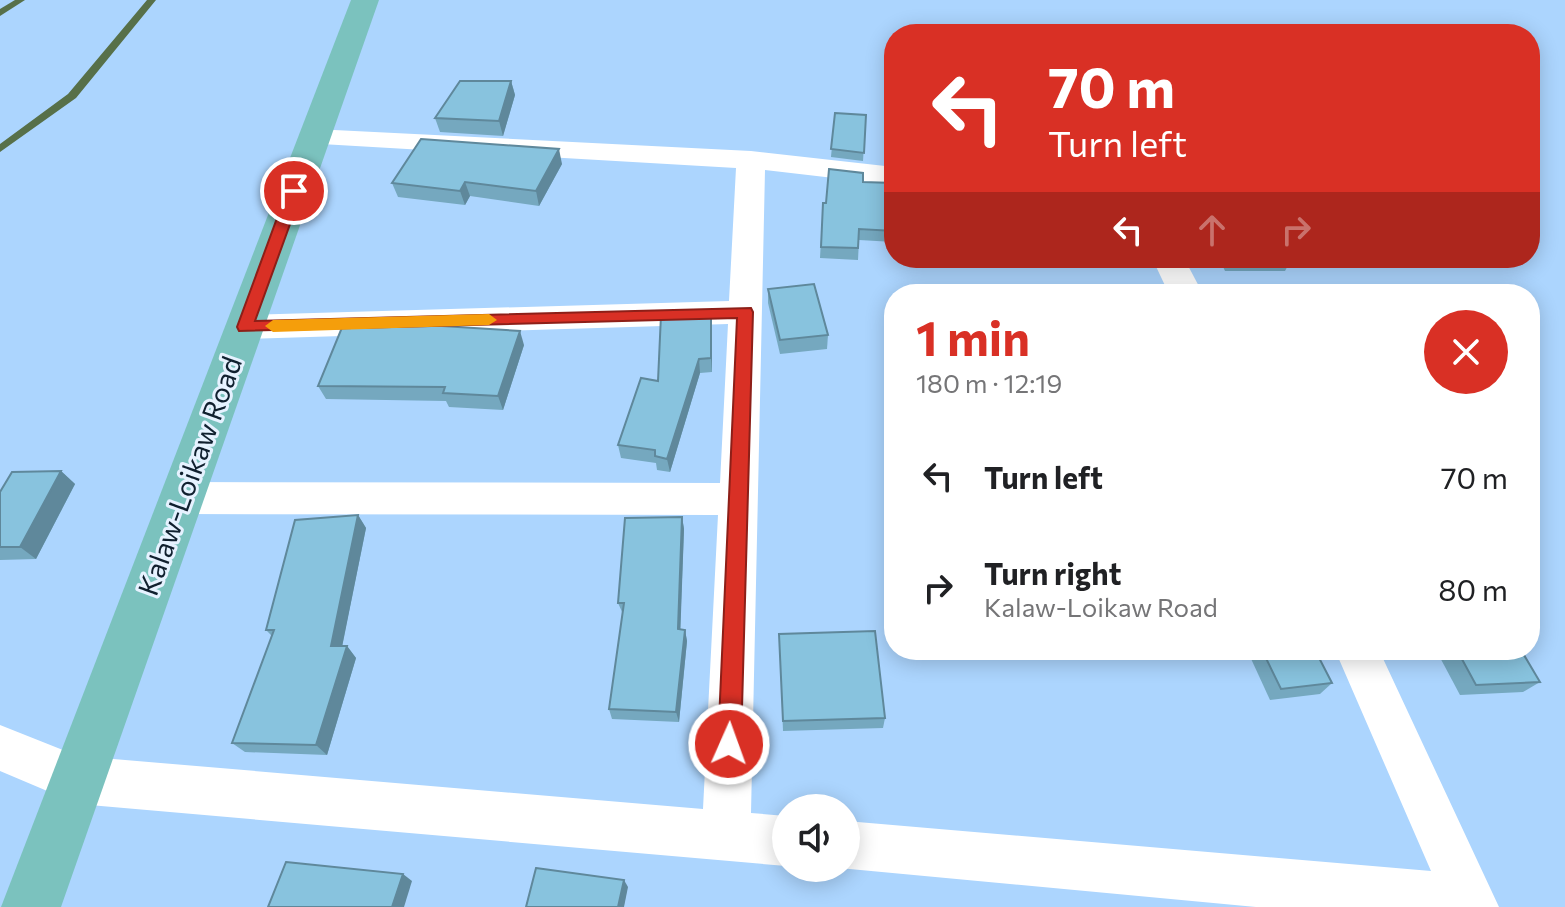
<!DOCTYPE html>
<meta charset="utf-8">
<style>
:root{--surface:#fff;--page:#f2f2f2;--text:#202124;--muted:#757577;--accent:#d93025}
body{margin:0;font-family:Commissioner,sans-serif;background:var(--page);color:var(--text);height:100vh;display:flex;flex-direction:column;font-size:30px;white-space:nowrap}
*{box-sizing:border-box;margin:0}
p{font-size:26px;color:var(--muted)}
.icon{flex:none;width:44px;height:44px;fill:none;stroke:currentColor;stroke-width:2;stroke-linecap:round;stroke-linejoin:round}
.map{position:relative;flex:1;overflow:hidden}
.side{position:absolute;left:884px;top:284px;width:656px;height:376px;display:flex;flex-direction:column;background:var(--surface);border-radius:32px;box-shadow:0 4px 20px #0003}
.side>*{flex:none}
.hud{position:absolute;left:884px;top:24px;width:656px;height:244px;border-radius:32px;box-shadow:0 4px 20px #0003;background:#d93025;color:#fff;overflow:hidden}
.buttons{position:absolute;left:772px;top:794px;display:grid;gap:16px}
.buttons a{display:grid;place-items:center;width:88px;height:88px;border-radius:50%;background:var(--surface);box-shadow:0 4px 20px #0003;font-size:40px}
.pin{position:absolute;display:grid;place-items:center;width:68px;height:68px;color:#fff;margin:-34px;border:4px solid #fff;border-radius:50%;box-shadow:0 2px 8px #0007}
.me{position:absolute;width:88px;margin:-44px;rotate:2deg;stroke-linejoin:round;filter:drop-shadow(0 0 6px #0008)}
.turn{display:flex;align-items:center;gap:28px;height:168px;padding:0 32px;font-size:36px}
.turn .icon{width:104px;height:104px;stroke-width:2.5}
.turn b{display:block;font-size:56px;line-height:68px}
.lanes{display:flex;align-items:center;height:76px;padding:0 32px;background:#0003;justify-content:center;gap:40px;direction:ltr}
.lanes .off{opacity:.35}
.round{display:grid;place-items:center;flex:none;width:84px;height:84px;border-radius:42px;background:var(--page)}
.overview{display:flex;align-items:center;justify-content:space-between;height:136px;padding:0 32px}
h1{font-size:48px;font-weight:700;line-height:60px;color:var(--accent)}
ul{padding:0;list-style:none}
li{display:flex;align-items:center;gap:24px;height:112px;padding:0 32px}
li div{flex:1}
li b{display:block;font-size:30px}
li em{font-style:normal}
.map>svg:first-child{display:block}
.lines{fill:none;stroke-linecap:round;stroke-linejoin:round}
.stream{fill:#577049;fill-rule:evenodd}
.minor{fill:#fff;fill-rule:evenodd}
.primary{fill:#7bc2be;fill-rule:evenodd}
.wall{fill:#75a8bf}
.shaded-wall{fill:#5f889b}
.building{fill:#88c3de;stroke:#5f889b;stroke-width:2}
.route{fill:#d93025;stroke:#8d1f18;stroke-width:2}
.slow{fill:#f59e0b}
.labels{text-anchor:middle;stroke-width:6;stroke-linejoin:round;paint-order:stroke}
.street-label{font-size:28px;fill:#10202f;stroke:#e6f2ff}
</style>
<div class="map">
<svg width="1565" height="907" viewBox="0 0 1565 907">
<rect width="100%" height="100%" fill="#acd5fe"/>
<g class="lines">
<g class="stream">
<polygon points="15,0 25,0 0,16 0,9"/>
<polygon points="147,0 156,0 76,98 0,152 0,144 68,94"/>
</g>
<g class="minor">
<polygon points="314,129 751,151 894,167 894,185 765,170 751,813 786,816 786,866 78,804 0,771 0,725 78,756 703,809 718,515 182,514 168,510 162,498 168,486 182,482 720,483 728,324 245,339 233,336 228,327 233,318 245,315 729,301 736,168 304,143 300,137 304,131"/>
<polygon points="1152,258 1184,258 1203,294 1169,294"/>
<polygon points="1335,650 1379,650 1499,907 1256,907 839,868 846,868 846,821 1431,871"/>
</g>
<polygon class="primary" points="351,0 379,0 61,907 1,907"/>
</g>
<g class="wall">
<polygon points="511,81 515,95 503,136 440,132 435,118"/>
<polygon points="835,113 866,115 863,161 831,157"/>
<polygon points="562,164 539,206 470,196 465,205 398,197 392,183"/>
<polygon points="863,182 894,183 894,242 859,240 858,260 820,258 823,203 826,203"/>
<polygon points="1219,258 1292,258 1285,271 1225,271"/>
<polygon points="768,289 828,335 827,349 780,354 768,303"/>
<polygon points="712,328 712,372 700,373 670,472 657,470 656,463 621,458 618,445"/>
<polygon points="524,345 503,410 449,407 446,401 326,399 318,386"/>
<polygon points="61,471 75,484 36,559 0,560 0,492"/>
<polygon points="358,515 366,528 342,646 347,646 356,658 327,755 245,752 232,743 272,636 266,630"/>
<polygon points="682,517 684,529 680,630 685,630 687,641 679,722 612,719 609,709 623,614 618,603"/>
<polygon points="779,634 885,718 883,728 783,731"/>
<polygon points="1247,650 1315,650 1332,683 1320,694 1270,700"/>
<polygon points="1436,650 1521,650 1540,682 1523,692 1460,695"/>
</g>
<g class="shaded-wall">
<polygon points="511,81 515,95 503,136 499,121"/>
<polygon points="559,149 562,164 539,206 536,191"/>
<polygon points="465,182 470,196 465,205 460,191"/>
<polygon points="711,313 712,328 712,372 711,358"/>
<polygon points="520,331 524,345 503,410 498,396"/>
<polygon points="699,359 700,373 670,472 667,459"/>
<polygon points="61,471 75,484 36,559 20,547"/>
<polygon points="358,515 366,528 340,657 331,646"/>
<polygon points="682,517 684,529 680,641 678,629"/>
<polygon points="685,630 687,641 679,722 676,712"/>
<polygon points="347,646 356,658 327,755 316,745"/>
<polygon points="403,874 412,881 404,907 392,907"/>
<polygon points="624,880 628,887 624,907 618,907"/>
</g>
<g class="building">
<polygon points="460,81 511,81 499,121 435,118"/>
<polygon points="835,113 866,115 864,153 831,149"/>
<polygon points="421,139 559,149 536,191 465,182 460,191 392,183"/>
<polygon points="829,169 863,173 863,182 894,183 894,231 859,229 858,248 821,247 823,203 826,203"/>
<polygon points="814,284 828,335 780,340 768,289"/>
<polygon points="711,313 711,358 699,359 667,459 655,456 655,450 618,445 641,378 658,381 661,315"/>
<polygon points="410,324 520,331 498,396 443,393 445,387 318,386 343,325"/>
<polygon points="61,471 20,547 0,547 0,492 12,472"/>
<polygon points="358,515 331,646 347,646 316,745 232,743 274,630 266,630 295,520"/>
<polygon points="682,517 678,629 685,630 676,712 609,709 624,603 618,603 625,518"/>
<polygon points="875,631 885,718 783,721 779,634"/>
<polygon points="1262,650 1315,650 1332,683 1281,689"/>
<polygon points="1457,650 1521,650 1540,682 1476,685"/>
<polygon points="286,862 403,874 392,907 268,907"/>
<polygon points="536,868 624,880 618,907 526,907"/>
</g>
<polygon class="route" points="294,187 302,191 255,321 751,308 753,312 741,744 737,752 729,755 721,752 718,744 737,318 239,331 237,327 287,191"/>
<polygon class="slow" points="489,314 497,320 489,325 273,332 265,326 273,320"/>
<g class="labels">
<g class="street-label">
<text transform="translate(190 476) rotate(-70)" y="10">Kalaw-Loikaw Road</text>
</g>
</g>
</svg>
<div class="buttons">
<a><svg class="icon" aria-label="sound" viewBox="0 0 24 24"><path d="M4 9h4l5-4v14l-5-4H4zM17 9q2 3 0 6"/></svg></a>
</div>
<div class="pin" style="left:294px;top:191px;background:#d93025"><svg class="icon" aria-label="arrive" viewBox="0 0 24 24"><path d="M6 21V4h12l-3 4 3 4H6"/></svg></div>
<svg class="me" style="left:729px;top:744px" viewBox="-20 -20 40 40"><circle r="17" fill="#d93025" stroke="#fff" stroke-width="3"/><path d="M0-11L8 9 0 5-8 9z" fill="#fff"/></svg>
<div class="hud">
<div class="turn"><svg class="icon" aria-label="left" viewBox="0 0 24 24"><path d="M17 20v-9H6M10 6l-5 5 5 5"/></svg><div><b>70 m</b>Turn left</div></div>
<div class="lanes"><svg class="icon" aria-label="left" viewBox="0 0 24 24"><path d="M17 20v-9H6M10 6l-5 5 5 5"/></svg><svg class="icon off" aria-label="ahead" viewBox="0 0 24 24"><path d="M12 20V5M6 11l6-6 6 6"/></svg><svg class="icon off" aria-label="right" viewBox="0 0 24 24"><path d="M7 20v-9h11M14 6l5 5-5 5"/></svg></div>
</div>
<section class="side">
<div class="overview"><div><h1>1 min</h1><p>180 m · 12:19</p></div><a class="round" style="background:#d93025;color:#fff"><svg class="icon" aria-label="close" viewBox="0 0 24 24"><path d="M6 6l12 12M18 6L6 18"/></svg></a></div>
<ul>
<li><svg class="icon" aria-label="left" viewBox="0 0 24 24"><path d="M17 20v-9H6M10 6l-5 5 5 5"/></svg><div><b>Turn left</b></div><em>70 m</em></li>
<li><svg class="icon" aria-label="right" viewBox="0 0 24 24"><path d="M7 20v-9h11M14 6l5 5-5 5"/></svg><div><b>Turn right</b><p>Kalaw-Loikaw Road</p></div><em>80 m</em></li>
</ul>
</section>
</div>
